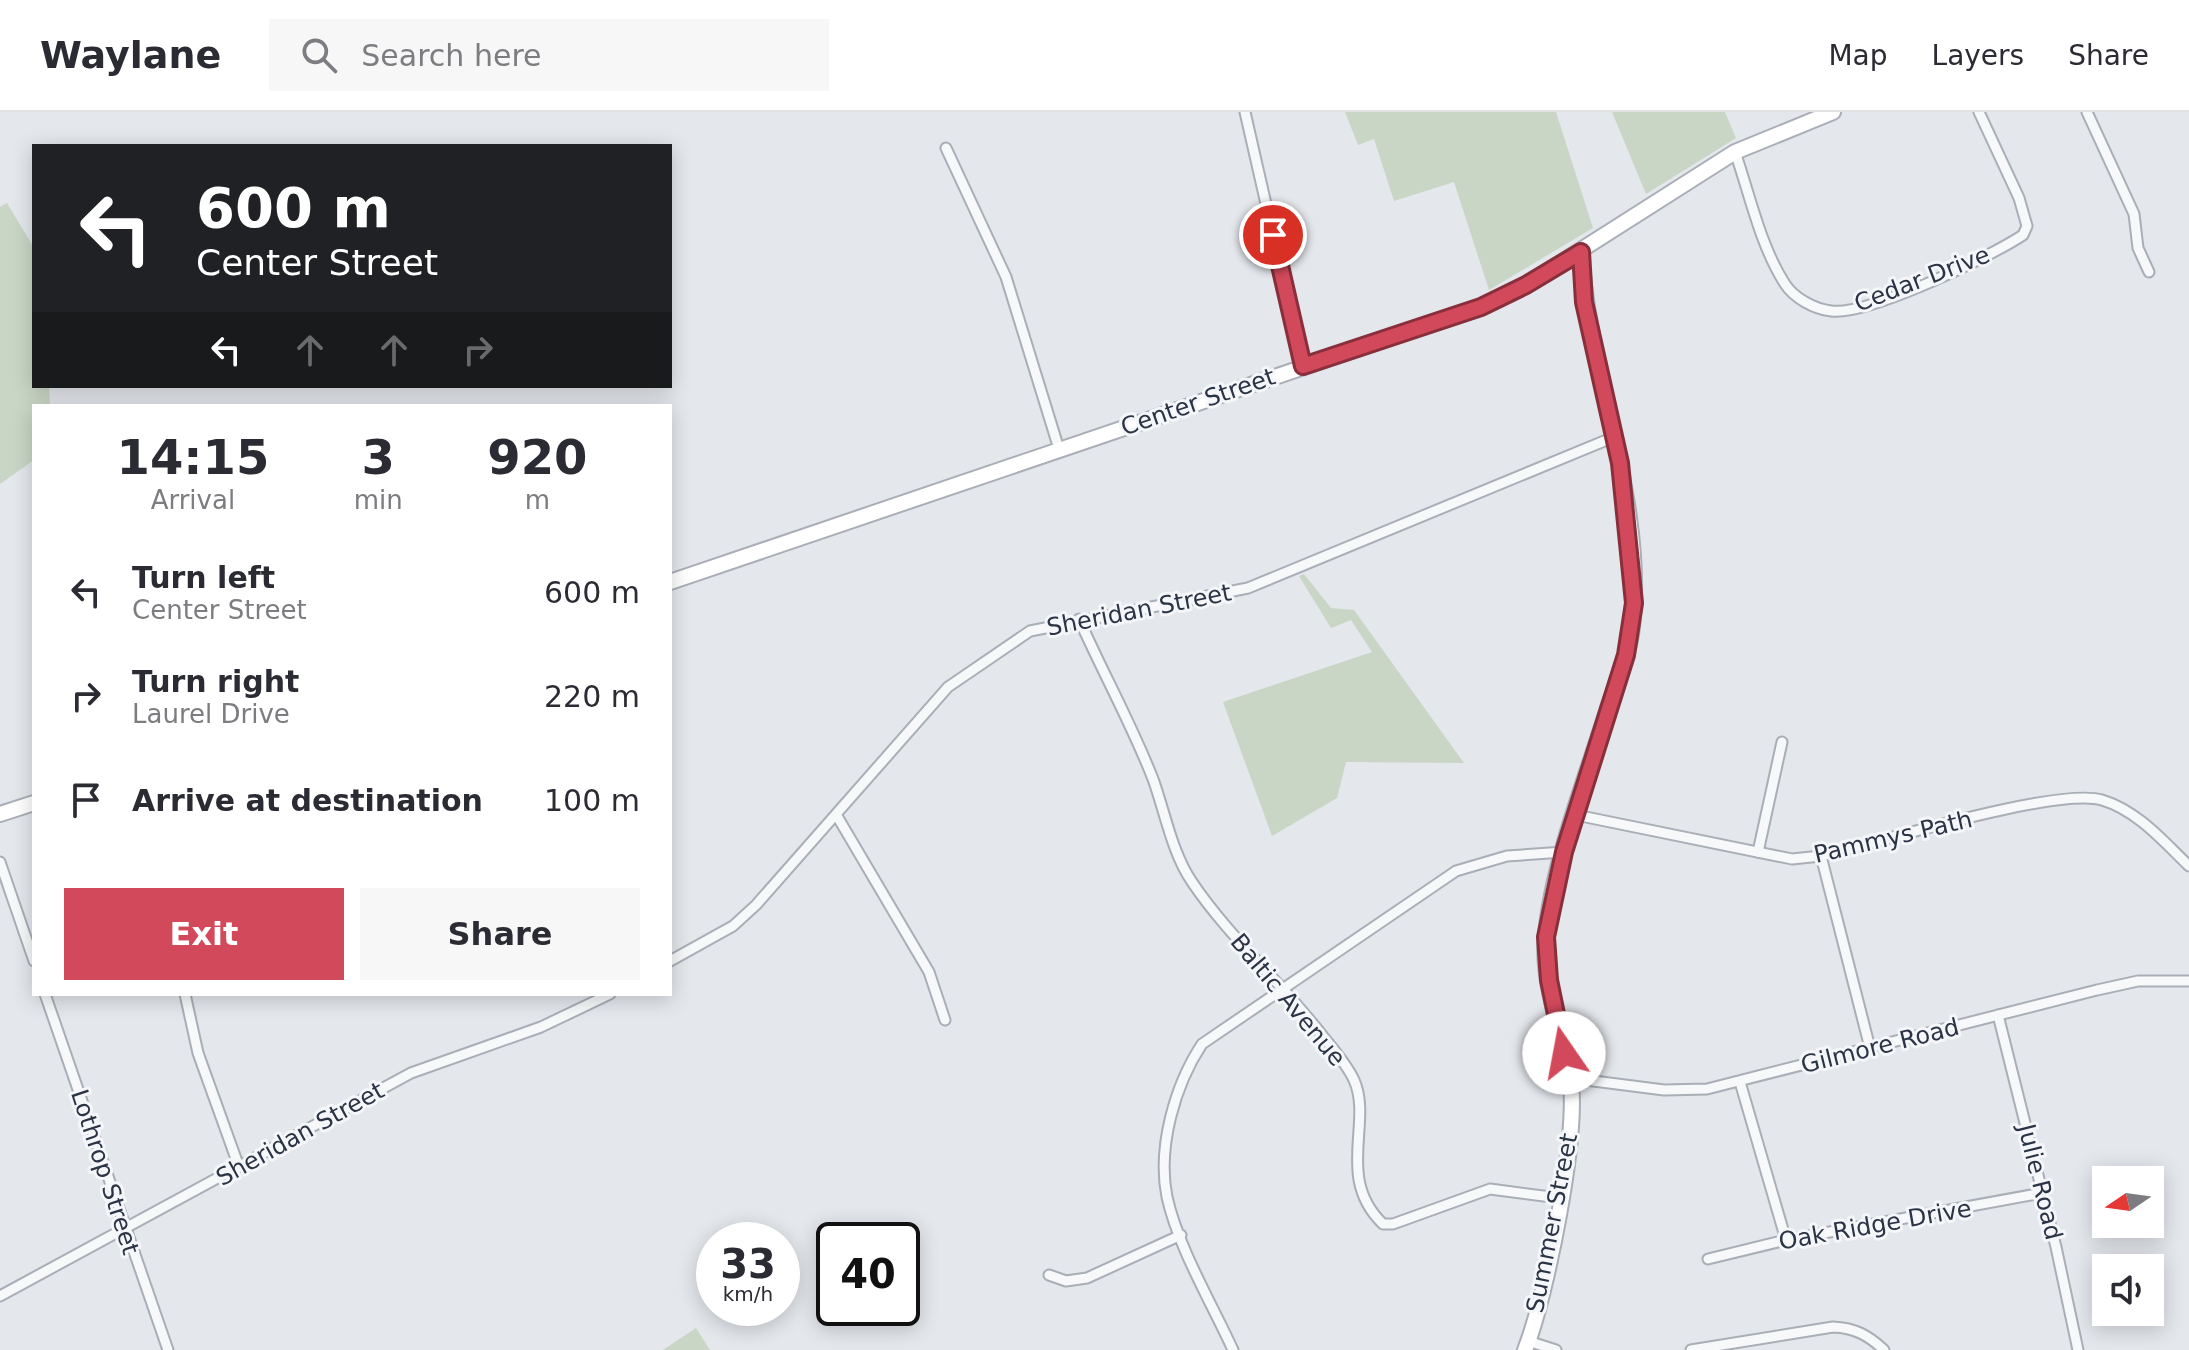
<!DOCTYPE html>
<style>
:root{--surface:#fff;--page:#f7f7f7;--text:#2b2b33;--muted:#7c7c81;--line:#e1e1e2;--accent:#d1495b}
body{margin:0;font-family:"DejaVu Sans",sans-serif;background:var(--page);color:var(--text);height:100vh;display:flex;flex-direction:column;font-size:30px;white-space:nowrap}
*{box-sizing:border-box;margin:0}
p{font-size:26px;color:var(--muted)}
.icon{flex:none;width:44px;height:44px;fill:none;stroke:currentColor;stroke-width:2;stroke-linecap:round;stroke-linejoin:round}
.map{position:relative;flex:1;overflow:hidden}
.details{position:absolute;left:32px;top:292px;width:640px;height:592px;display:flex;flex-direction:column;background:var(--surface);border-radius:0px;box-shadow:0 4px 20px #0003}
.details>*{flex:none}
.hud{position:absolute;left:32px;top:32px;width:640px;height:244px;border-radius:0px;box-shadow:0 4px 20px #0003;background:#202124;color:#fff;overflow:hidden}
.needle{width:52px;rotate:257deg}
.tools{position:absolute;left:2092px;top:1054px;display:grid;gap:16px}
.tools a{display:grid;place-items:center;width:72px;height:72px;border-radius:0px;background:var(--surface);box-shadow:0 4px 20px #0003;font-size:40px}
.speed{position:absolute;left:696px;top:1110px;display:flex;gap:16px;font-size:40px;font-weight:700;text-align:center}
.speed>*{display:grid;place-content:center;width:104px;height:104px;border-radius:50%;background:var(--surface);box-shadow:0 4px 20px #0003;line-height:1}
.speed small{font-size:20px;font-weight:400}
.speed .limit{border:4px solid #111;border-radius:12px;background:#fff;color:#111}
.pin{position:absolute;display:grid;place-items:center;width:68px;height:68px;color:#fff;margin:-34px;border:4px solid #fff;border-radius:50%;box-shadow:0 2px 8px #0007}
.me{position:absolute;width:88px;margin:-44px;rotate:348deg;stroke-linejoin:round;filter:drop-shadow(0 0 6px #0008)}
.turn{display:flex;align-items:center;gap:28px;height:168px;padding:0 32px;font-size:36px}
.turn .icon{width:104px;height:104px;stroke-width:2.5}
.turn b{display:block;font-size:56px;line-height:68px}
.lanes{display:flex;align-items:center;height:76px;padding:0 32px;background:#0003;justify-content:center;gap:40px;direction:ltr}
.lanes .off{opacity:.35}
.eta{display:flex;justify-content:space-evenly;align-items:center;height:136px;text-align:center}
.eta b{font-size:48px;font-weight:600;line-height:56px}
.cta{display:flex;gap:16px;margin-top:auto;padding:16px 32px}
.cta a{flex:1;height:92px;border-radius:0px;background:var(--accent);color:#fff;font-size:32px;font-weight:600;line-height:92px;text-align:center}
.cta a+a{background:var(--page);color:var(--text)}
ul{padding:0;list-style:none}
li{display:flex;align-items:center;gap:24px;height:104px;padding:0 32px}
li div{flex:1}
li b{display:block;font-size:30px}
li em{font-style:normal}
header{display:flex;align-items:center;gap:48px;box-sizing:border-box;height:112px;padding:0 40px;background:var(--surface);border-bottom:2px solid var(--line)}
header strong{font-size:38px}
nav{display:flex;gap:44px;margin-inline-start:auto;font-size:28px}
.search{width:560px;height:72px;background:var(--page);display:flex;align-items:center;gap:20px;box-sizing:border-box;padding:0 28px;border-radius:0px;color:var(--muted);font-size:30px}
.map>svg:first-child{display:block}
.green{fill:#c9d6c5}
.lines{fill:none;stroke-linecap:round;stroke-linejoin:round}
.street-casing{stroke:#a9aeb7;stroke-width:13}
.secondary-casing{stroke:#a9aeb7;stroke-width:18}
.street{stroke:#f7f8fa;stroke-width:9}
.secondary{stroke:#fff;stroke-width:14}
.route-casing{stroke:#882f3b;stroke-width:20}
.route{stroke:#d1495b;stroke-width:14}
.labels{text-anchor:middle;stroke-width:6;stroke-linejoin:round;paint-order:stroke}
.street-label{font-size:24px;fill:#2b3445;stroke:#f4f6f9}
</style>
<header>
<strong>Waylane</strong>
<div class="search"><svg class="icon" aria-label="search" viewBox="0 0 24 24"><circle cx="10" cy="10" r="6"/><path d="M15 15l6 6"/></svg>Search here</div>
<nav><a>Map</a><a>Layers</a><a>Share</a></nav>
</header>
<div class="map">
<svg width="2189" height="1238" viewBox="0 0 2189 1238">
<rect width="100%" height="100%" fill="#e4e7ec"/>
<g class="green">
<polygon points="1345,0 1556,0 1593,116 1489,178 1454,70 1394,89 1374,27 1358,33"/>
<polygon points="1612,0 1725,0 1736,26 1646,82"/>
<polygon points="7,91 34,136 34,274 49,274 50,294 34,294 34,348 0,372 0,95"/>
<polygon points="1304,462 1331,496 1354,498 1464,651 1346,650 1337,686 1272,724 1223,590 1372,540 1351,508 1331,516 1299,464"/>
<polygon points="696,1216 710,1238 663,1238"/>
</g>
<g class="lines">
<g class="street-casing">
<g id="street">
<polyline points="1245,0 1303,254"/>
<polyline points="2087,0 2134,102 2138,136 2149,160"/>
<polyline points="946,36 1006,165 1059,337"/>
<path d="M 1735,40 C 1750,83 1760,133 1785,172 C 1794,186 1814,197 1831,199 C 1867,204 1990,145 2023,123 L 2027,114 L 2019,86 L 1979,0"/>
<path d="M 1079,507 C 1103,561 1132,613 1153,667 C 1165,700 1172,741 1192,770 C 1229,825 1281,870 1322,923 C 1333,937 1346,951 1354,968 C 1373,1010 1335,1066 1383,1112 L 1393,1112 L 1490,1077 L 1559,1086"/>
<path d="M 1576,703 L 1792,747 L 1821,744 C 1876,731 2057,675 2102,688 C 2138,699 2163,729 2189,754"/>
<polyline points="837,704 929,860 945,908"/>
<polyline points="1758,740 1782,630"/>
<polyline points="1821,744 1870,936"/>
<polyline points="0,750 34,849"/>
<polyline points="670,849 733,814 756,793 948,575 1030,519 1248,476 1614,325"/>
<polyline points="45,882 168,1238"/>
<polyline points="185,882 198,941 239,1055"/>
<polyline points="1998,903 2056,1135 2078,1238"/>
<polyline points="1570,966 1664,978 1707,977 2097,878 2138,869 2189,869"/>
<polyline points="1740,970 1786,1128"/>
<polyline points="1708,1147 1786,1128 2042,1081"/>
<polyline points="1049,1163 1066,1169 1087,1166 1181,1123"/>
<polyline points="0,1184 411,961 541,915 610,882"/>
<polyline points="1528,1229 1556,1238"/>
<path d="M 1233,1238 C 1212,1192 1178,1135 1167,1085 C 1157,1035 1175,973 1202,932 L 1456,759 L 1507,744 L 1564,740"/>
<path d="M 1691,1238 L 1833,1215 C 1855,1216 1868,1223 1884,1238"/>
</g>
</g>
<g class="secondary-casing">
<g id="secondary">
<polyline points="670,470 1481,195 1526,173 1735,40 1833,0"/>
<polyline points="0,702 34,691"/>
<path d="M 1525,1238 C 1546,1186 1580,1019 1570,965 C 1562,919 1541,870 1546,823 C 1553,749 1586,667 1608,596 C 1617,570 1629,543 1632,515 C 1646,389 1588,264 1581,140"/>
</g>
</g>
<use href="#street" class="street"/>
<use href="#secondary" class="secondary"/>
</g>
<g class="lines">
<g class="route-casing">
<polyline id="route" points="1273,123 1303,254 1481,195 1526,173 1581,140 1584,190 1620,351 1634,491 1626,543 1564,740 1546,825 1549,868 1564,941"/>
</g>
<use href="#route" class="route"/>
</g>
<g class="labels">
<g class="street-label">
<text transform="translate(1922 167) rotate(-21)" y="8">Cedar Drive</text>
<text transform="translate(1198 290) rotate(-19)" y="8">Center Street</text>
<text transform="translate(1139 498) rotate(-11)" y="8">Sheridan Street</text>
<text transform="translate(1893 725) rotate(-13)" y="8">Pammys Path</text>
<text transform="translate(1288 888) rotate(50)" y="8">Baltic Avenue</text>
<text transform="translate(1880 934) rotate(-14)" y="8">Gilmore Road</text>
<text transform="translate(300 1022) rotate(-29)" y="8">Sheridan Street</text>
<text transform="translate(105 1060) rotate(72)" y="8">Lothrop Street</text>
<text transform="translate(2040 1070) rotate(76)" y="8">Julie Road</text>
<text transform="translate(1552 1111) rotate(-79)" y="8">Summer Street</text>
<text transform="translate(1875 1113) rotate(-10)" y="8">Oak Ridge Drive</text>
</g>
</g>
</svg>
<div class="tools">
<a><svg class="needle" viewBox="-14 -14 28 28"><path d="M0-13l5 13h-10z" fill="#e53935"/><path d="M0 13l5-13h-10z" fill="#7c7c81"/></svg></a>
<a><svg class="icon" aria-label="sound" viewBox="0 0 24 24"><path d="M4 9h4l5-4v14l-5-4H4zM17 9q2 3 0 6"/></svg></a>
</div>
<div class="speed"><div>33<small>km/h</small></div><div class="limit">40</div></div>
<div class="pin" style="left:1273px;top:123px;background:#d93025"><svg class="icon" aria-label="arrive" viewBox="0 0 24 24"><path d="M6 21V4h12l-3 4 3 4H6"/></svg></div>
<svg class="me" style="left:1564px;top:941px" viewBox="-20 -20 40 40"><circle r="19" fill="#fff"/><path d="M0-13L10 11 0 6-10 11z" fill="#d1495b"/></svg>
<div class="hud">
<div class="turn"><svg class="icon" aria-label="left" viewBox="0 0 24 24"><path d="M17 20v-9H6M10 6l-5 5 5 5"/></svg><div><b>600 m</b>Center Street</div></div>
<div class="lanes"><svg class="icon" aria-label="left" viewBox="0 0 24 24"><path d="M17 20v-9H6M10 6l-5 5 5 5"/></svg><svg class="icon off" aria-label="ahead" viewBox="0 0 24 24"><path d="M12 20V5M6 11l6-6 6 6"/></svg><svg class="icon off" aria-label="ahead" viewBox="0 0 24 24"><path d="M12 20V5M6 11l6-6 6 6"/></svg><svg class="icon off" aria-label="right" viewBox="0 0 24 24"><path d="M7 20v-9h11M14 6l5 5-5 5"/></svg></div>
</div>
<section class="details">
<div class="eta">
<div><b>14:15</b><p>Arrival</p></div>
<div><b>3</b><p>min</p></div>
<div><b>920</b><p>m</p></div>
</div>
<ul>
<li><svg class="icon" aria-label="left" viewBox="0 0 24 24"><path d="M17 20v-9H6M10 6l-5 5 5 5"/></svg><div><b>Turn left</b><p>Center Street</p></div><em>600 m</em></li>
<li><svg class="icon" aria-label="right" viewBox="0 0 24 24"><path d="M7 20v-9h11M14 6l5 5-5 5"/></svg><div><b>Turn right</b><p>Laurel Drive</p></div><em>220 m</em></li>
<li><svg class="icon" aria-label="arrive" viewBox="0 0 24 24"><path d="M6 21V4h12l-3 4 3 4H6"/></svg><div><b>Arrive at destination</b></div><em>100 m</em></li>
</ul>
<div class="cta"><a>Exit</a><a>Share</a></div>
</section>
</div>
